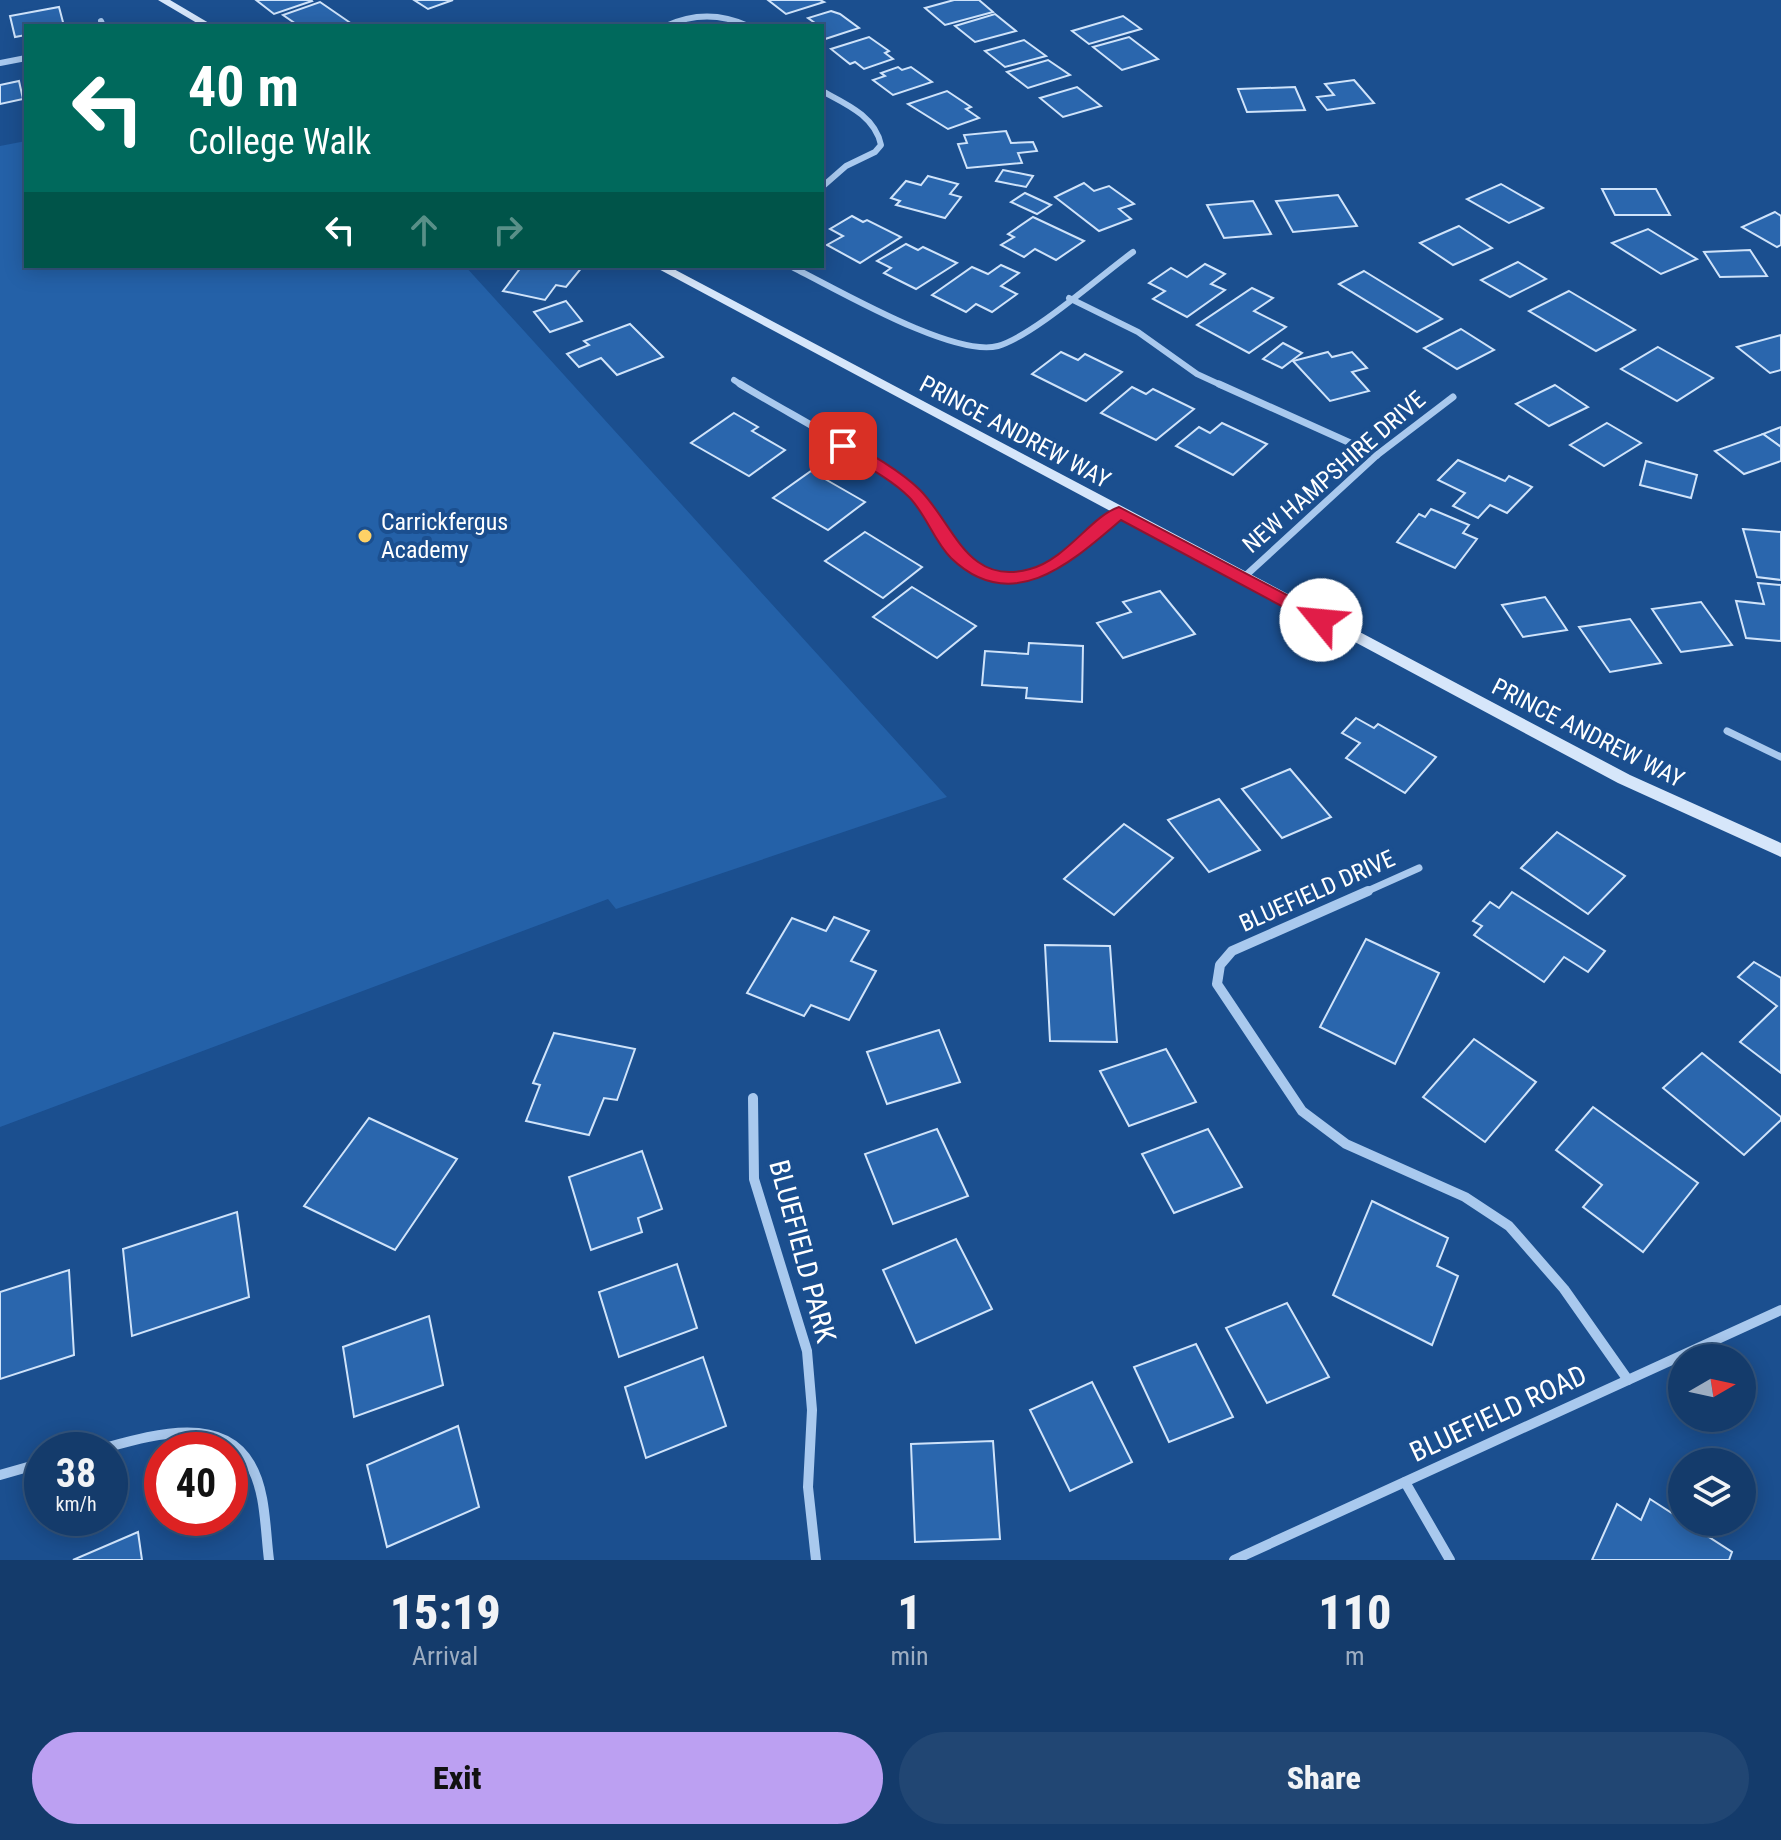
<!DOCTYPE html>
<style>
:root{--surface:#143b6b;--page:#214673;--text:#f1f3f6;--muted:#9dadc1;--line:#33557e;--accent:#bca0f2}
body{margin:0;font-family:"Roboto Condensed",sans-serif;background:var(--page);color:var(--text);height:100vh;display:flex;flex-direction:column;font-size:30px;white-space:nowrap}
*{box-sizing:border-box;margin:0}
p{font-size:26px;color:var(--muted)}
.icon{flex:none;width:44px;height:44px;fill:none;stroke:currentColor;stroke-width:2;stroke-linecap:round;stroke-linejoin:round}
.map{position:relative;height:1560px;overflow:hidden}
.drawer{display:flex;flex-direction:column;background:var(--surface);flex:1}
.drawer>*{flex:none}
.guide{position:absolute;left:24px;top:24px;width:800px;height:244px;border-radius:0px;box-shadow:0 4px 20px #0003,0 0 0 2px var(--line);background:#00695c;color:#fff;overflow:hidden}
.needle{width:52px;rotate:81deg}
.buttons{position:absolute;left:1668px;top:1344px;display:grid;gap:16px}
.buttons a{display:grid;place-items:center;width:88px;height:88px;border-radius:50%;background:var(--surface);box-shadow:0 4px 20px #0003,0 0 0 2px var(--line);font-size:40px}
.speed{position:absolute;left:24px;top:1432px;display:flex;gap:16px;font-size:40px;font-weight:700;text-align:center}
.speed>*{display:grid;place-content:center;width:104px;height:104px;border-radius:50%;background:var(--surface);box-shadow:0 4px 20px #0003,0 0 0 2px var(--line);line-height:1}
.speed small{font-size:20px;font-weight:400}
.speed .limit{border:12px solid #d22;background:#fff;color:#111}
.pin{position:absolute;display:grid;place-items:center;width:68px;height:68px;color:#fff;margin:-34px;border-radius:16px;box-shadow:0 4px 12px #0006}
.me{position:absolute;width:88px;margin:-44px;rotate:298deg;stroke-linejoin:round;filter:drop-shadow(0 0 6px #0008)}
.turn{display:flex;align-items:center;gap:28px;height:168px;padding:0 32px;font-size:36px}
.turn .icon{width:104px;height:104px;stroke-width:2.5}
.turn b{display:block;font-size:56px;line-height:68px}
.lanes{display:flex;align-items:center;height:76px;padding:0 32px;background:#0003;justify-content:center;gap:40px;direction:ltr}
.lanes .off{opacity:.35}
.eta{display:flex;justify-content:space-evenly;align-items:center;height:136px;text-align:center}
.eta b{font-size:48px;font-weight:800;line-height:56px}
.primary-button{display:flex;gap:16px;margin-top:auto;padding:16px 32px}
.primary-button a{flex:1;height:92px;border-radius:48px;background:var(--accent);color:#111;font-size:32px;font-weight:800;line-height:92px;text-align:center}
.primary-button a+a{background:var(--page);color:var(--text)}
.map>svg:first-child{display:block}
.green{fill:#2461a8}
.building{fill:#2a66ad;stroke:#cfe3fa;stroke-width:2}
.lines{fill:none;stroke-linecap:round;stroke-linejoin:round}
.street-far2{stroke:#a9c9ee;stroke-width:6}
.street-far1{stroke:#a9c9ee;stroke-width:7}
.street{stroke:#a9c9ee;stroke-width:10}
.secondary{fill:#d6e6fa;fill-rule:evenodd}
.route{fill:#e11d48;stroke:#92132f;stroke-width:2}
.poi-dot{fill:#ffd166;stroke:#1b4f8f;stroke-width:3}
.labels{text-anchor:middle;stroke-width:8;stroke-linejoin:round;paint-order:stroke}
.street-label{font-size:24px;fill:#fff;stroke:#1b4f8f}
.poi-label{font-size:24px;fill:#fff;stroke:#1b4f8f;text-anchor:start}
.near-street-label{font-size:28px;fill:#fff;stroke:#1b4f8f}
</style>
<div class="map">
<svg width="1781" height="1560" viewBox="0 0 1781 1560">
<rect width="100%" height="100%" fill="#1b4f8f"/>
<polygon class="green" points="26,141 26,266 465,266 947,797 616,909 608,899 0,1127 0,146"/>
<g class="building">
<polygon points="256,0 311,0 312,1 274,14"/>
<polygon points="414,0 453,0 428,9"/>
<polygon points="768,0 820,0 824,2 786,14"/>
<polygon points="954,0 979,0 993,12 945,25 925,8"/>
<polygon points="320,2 352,24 299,26 283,15"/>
<polygon points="59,7 64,26 26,26 26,35 15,37 10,16"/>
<polygon points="831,11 840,14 859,28 822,40 822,26 804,26 815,23 808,18"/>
<polygon points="995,14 1016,31 975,42 955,26"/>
<polygon points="1123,16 1141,29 1089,44 1072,31"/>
<polygon points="869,37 889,51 885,53 893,59 864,69 855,62 850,64 831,49"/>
<polygon points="1129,37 1158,59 1122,70 1093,47"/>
<polygon points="1024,40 1046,56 1005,67 985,51"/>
<polygon points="1048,60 1070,75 1028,88 1007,72"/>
<polygon points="898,67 902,70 911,67 932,82 893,95 873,80 885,76 881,73"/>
<polygon points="1354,80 1374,103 1327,110 1317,97 1334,95 1325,84"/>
<polygon points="19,81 23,99 0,104 0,85"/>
<polygon points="1077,87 1101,106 1063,117 1040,98"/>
<polygon points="1295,87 1305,110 1247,112 1238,89"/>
<polygon points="947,91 971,107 966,109 979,118 948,129 908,104"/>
<polygon points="1006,131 1011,143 1033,142 1037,151 1018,153 1022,163 967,168 958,144 967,143 964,135"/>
<polygon points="1003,170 1033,176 1026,187 996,181"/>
<polygon points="928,176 958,184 950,194 961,197 945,218 896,205 900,201 891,198 906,181 921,185"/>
<polygon points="1084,183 1094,191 1109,186 1134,204 1119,209 1131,219 1099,231 1055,197"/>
<polygon points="1501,184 1543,208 1509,223 1467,199"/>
<polygon points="1602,189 1656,189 1670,215 1615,215"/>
<polygon points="1025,193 1051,205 1037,214 1011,202"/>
<polygon points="1338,195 1357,226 1293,232 1276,201"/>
<polygon points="1253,201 1271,234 1224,238 1207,205"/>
<polygon points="1775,212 1781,216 1781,245 1777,247 1742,227"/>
<polygon points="852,216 863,222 867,220 901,237 860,263 827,245 843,236 830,229"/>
<polygon points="1033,217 1084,241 1056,260 1035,249 1024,257 1001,245 1014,237 1008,234"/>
<polygon points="1459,226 1492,248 1453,265 1420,243"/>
<polygon points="1648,229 1697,259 1661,274 1612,243"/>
<polygon points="906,244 918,250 923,247 957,263 916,289 884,273 891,268 877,261"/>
<polygon points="1750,250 1767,276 1720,277 1704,252"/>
<polygon points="1518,262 1546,279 1510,297 1481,280"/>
<polygon points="1205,264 1225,274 1211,284 1225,290 1187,317 1153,299 1165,291 1149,283 1171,268 1187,277"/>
<polygon points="1001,265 1019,273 1001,286 1017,294 992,312 976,304 966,312 932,295 972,267 988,274"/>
<polygon points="522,266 583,266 566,287 556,285 545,300 503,291"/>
<polygon points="1364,271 1442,319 1417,332 1339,284"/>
<polygon points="1252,288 1273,298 1254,311 1286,327 1249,353 1197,325"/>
<polygon points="1569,291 1635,330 1596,351 1529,311"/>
<polygon points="566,301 582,321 550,332 534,312"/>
<polygon points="630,324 663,357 617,375 601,358 579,367 567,354 589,345 584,341"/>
<polygon points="1461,329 1494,350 1457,369 1424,348"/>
<polygon points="1781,335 1781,370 1770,373 1737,347"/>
<polygon points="1283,343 1302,353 1282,368 1263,359"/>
<polygon points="1658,347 1713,378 1677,401 1621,369"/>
<polygon points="1061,352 1078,360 1085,354 1122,372 1086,401 1032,374"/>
<polygon points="1328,352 1332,357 1352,352 1367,368 1352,372 1369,391 1330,401 1293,361"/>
<polygon points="1555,385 1588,407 1549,426 1516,404"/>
<polygon points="1132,387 1146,394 1153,389 1194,409 1156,440 1101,413"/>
<polygon points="734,413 758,427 752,431 785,450 749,476 691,443"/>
<polygon points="1222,423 1267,444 1233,475 1176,446 1199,427 1210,433"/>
<polygon points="1607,423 1641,443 1604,466 1570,445"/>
<polygon points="1781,427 1781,447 1763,434"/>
<polygon points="1763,434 1781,447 1781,461 1744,474 1715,451"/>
<polygon points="1458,460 1505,481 1509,476 1532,487 1507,513 1490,505 1478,518 1453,506 1465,493 1438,480"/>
<polygon points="1646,461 1697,475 1691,498 1640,485"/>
<polygon points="811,471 865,502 828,530 773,498"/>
<polygon points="1431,509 1469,525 1463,533 1477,539 1455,568 1397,542 1419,514 1425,517"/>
<polygon points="1743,529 1781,532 1781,580 1757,577"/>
<polygon points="865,532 922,567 883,598 825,561"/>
<polygon points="1758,583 1781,585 1781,641 1746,638 1736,601 1764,604"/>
<polygon points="912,587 976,626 937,658 873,617"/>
<polygon points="1160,591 1195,634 1123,658 1097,623 1131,612 1123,602"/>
<polygon points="1545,597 1567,630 1523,637 1502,605"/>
<polygon points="1701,602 1732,645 1681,652 1652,609"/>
<polygon points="1630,619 1661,663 1610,672 1579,627"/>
<polygon points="1029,643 1083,646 1082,702 1026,698 1027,688 982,685 985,651 1028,654"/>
<polygon points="1356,718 1374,728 1378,724 1436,757 1405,793 1346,758 1360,743 1342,733"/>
<polygon points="1290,769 1331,817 1282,838 1242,789"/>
<polygon points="1219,799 1260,850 1209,872 1168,820"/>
<polygon points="1124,824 1173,858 1114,915 1064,879"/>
<polygon points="1557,832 1625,876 1588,914 1521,868"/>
<polygon points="1512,892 1605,951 1588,972 1564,957 1544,982 1474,935 1482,926 1473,921 1490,902 1499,908"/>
<polygon points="834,917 869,931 851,961 876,971 849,1020 811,1005 804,1016 747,993 792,918 826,931"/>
<polygon points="1366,939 1439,973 1395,1064 1320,1027"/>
<polygon points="1045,945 1110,946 1117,1042 1050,1041"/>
<polygon points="1754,962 1781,978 1781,1073 1740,1042 1777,1006 1738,977"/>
<polygon points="939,1030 960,1082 887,1104 867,1052"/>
<polygon points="554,1033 635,1049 617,1100 604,1098 589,1135 526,1121 540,1085 533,1083"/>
<polygon points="1474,1039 1536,1082 1485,1142 1423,1097"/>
<polygon points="1166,1049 1196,1102 1129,1126 1100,1071"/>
<polygon points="1702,1053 1781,1117 1781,1120 1744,1155 1663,1088"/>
<polygon points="1593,1107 1698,1183 1643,1252 1583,1207 1602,1185 1556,1150"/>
<polygon points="369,1118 457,1159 395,1250 304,1206"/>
<polygon points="937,1129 968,1196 893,1224 865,1154"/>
<polygon points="1208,1129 1242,1187 1174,1213 1142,1154"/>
<polygon points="642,1151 662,1209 638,1218 642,1232 591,1250 569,1177"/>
<polygon points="1372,1201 1448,1238 1437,1266 1458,1276 1432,1345 1333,1295"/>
<polygon points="237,1212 249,1297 132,1336 123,1249"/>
<polygon points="956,1239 992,1309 916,1343 883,1270"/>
<polygon points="677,1264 697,1328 619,1357 599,1292"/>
<polygon points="69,1270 74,1355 0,1379 0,1292"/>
<polygon points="1287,1303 1329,1377 1267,1403 1226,1328"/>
<polygon points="429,1316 443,1385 354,1417 343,1347"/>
<polygon points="1196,1344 1233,1417 1169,1442 1134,1367"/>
<polygon points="703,1357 726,1426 646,1458 625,1387"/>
<polygon points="1092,1382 1132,1462 1070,1491 1030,1410"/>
<polygon points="458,1426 479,1507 387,1547 367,1465"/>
<polygon points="993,1441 1000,1539 915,1542 911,1444"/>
<polygon points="1650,1499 1732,1552 1729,1560 1592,1560 1617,1504 1641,1520"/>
<polygon points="138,1532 142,1560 73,1560"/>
</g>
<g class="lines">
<g class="street-far2">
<polyline points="101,21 103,26"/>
<path d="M 666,26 C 694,13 720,13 748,26"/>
<polyline points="0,63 26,58"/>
<path d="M 822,91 C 846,104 875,116 881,145 L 875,152 L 846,166 L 822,187"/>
<path d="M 790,266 C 835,288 953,358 998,346 C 1033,336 1100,276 1133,252"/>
<polyline points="1069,298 1138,332 1197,374 1223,386"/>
<polyline points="734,380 743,386"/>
</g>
<g class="street-far1">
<path d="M 740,384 C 791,415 849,444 896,479 C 919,495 933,523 950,545 C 1004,615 1070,555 1119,513"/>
<polyline points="1219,384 1377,455"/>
<polyline points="1243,578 1377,455 1453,397"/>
<polyline points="1727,731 1781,757"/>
<polyline points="1363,893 1419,868"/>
</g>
<g class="street">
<polyline points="1368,891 1232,951 1220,965 1217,984 1302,1111 1346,1144 1465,1197 1509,1226 1564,1289 1628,1380"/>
<polyline points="753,1098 754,1179 807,1351 812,1410 808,1487 816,1560"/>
<path d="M 97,1450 C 143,1438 220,1411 250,1464 C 266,1491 265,1529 269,1560"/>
<polyline points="0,1475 42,1463"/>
<polyline points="1405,1482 1450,1560"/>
<polyline points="1234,1560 1781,1310"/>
</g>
<g class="secondary">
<polygon points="158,0 170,0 214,26 202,26"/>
<polygon points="653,266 668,266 1630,775 1781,843 1781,857 1618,783"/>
</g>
</g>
<path class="route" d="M 843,441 C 864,448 904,474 920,490 C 954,524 967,587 1030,569 C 1067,559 1091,516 1119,507 L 1327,616 L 1329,620 L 1327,624 L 1315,624 L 1121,520 C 1072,562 1012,617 951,558 C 934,541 926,514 909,497 C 889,477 861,464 837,450 L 835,446 Z"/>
<circle class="poi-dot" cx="365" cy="536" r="8"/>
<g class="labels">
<g class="street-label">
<text transform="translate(1015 432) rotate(28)" y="8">PRINCE ANDREW WAY</text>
<text transform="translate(1334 472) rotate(-41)" y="8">NEW HAMPSHIRE DRIVE</text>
<text transform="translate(1588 733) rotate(27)" y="8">PRINCE ANDREW WAY</text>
<text transform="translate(1317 891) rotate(-24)" y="8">BLUEFIELD DRIVE</text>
</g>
<g class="poi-label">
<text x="381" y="530">Carrickfergus<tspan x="381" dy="28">Academy</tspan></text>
</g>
<g class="near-street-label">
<text transform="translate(803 1251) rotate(75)" y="10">BLUEFIELD PARK</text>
<text transform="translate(1498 1413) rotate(-25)" y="10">BLUEFIELD ROAD</text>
</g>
</g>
</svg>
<div class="buttons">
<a><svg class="needle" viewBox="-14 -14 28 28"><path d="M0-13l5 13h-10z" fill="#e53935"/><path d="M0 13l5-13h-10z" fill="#9dadc1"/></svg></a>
<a><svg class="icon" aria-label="layers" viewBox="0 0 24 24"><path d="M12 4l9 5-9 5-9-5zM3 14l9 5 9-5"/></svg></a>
</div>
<div class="speed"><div>38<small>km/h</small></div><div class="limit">40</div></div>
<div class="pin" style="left:843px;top:446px;background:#d93025"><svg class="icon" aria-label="arrive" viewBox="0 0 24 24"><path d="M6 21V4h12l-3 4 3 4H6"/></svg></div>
<svg class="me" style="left:1321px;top:620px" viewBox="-20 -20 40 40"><circle r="19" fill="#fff"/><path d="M0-13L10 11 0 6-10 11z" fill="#e11d48"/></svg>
<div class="guide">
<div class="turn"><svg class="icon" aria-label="left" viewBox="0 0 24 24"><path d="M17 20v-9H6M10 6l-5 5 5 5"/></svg><div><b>40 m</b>College Walk</div></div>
<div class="lanes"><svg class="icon" aria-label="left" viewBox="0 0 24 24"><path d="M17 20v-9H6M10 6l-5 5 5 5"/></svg><svg class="icon off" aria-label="ahead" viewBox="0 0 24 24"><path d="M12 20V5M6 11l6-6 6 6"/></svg><svg class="icon off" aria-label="right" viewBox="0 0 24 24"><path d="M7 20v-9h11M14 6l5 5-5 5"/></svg></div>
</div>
</div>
<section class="drawer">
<div class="eta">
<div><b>15:19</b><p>Arrival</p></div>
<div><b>1</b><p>min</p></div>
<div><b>110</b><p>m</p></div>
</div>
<div class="primary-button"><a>Exit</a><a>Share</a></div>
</section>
